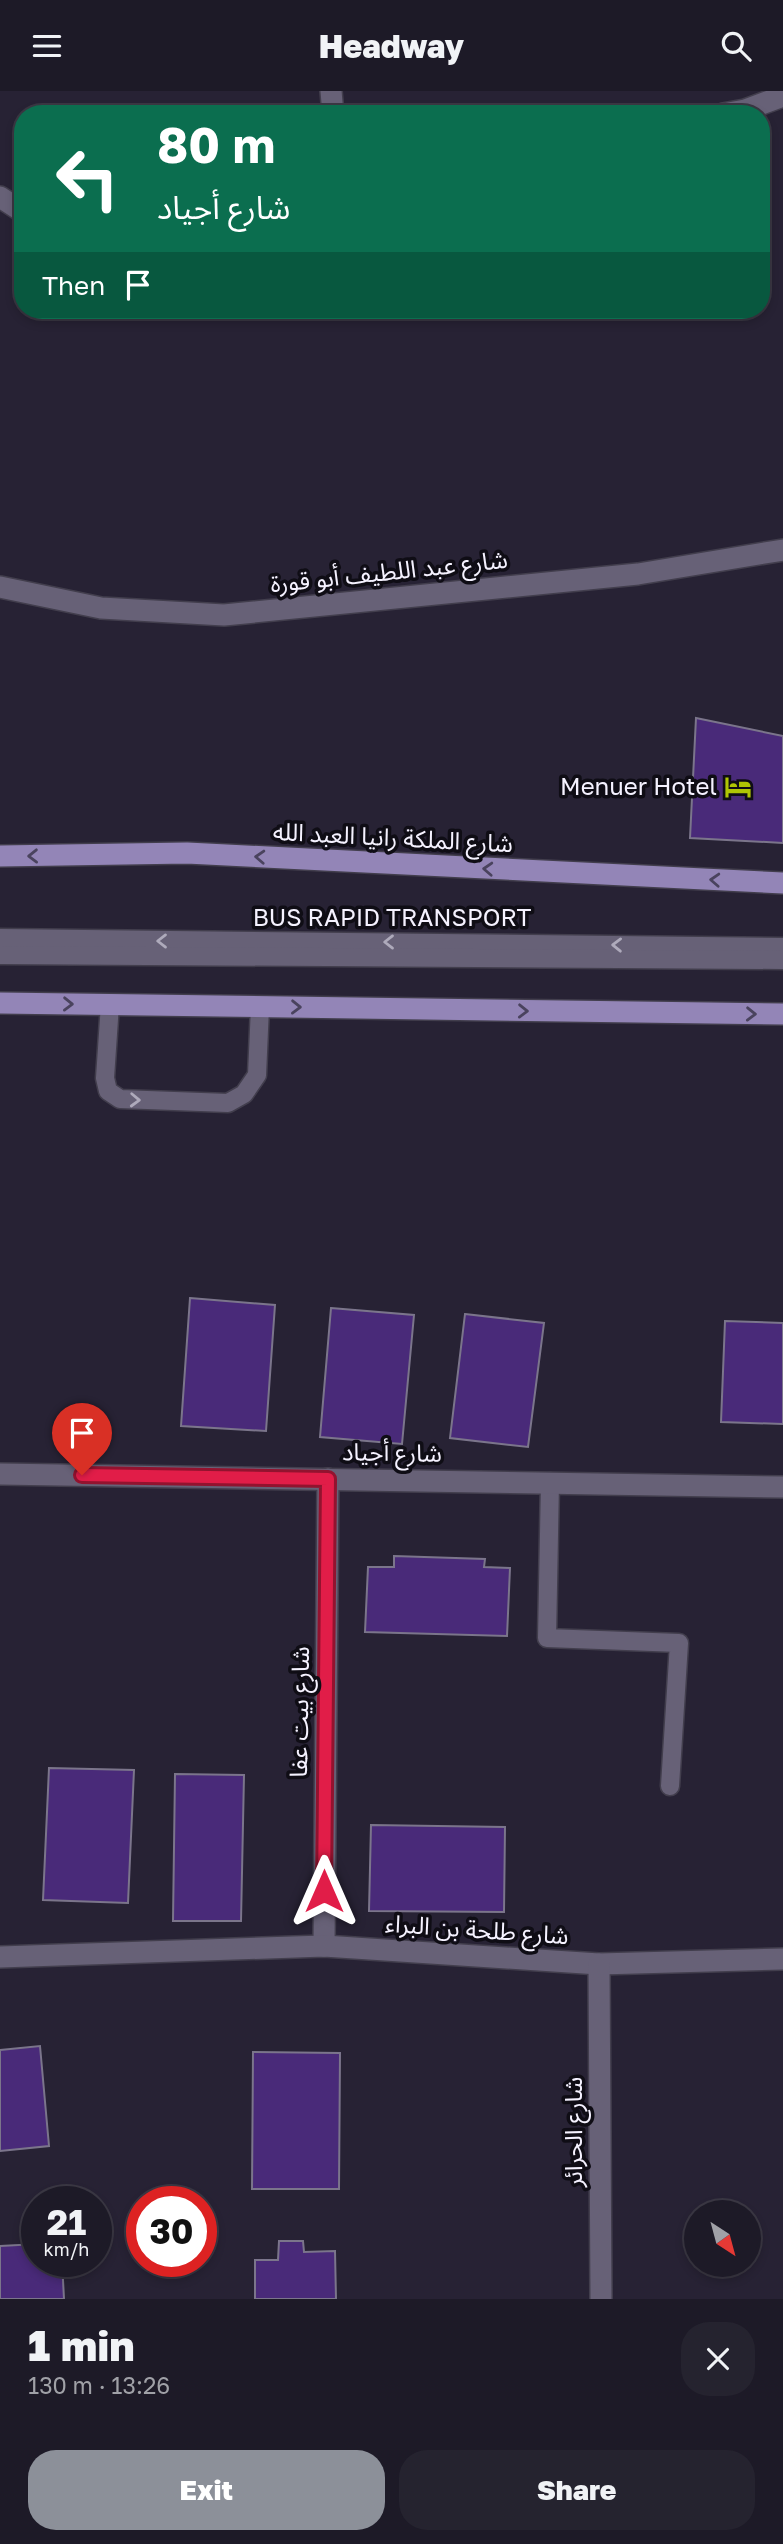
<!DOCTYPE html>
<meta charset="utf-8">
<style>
:root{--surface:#1d1a27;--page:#25232f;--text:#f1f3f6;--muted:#a0a1a7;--line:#3b3844;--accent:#8c9099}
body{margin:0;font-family:"Golos Text","Noto Sans Arabic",sans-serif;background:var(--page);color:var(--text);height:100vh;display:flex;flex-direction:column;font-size:26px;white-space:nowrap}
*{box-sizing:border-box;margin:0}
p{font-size:23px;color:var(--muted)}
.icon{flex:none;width:38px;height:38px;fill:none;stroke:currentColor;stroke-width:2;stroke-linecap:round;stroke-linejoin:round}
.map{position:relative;height:2208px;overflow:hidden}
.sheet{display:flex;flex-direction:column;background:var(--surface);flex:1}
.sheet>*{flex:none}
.banner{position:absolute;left:14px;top:14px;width:756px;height:214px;border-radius:28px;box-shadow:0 4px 10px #0003,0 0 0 2px var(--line);background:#0b6e4f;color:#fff;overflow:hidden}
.needle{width:46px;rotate:144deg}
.fabs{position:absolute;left:684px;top:2109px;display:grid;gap:14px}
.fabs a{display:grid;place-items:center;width:77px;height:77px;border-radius:50%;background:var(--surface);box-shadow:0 4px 10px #0003,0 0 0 2px var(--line);font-size:35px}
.speed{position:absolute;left:21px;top:2095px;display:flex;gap:14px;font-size:35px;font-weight:700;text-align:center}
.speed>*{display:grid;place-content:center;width:91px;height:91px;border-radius:50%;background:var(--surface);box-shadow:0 4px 10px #0003,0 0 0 2px var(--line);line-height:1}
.speed small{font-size:18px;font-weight:400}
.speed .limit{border:10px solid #d22;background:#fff;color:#111}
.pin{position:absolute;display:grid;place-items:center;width:60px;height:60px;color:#fff;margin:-72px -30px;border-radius:50% 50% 50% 0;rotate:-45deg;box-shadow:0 0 7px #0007}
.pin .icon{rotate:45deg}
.me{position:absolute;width:77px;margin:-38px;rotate:0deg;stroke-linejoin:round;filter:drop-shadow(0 0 5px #0008)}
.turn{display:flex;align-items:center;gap:24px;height:147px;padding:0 28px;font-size:32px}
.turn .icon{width:91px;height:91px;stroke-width:2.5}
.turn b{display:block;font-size:49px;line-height:60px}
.then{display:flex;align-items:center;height:66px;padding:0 28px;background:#0003;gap:14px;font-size:26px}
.round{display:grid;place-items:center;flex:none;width:74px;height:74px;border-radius:28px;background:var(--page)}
.overview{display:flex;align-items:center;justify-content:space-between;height:119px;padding:0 28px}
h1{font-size:42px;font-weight:800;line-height:52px}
.button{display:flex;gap:14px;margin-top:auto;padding:14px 28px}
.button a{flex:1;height:80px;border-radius:28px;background:var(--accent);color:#fff;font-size:28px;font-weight:800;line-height:80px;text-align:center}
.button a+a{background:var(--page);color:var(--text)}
header{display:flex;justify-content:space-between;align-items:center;height:91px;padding:0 28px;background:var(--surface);font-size:32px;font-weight:800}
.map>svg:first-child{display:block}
.building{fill:#492a79;stroke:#7b758b;stroke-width:2}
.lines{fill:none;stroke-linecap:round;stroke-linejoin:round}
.service-casing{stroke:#423e4d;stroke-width:21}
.minor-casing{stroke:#423e4d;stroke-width:24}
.primary-casing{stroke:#423e4d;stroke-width:24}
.service{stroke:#676177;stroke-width:18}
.minor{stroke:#676177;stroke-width:21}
.primary{stroke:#9385b7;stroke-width:21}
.oneway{stroke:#4a435e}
.oneway2{stroke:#aeaabb}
.route-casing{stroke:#92132f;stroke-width:18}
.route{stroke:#e11d48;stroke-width:12}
.labels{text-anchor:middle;stroke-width:7;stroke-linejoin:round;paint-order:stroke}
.street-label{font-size:24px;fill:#f5f2ff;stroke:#0f0d15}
.poi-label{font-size:24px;fill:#f5f2ff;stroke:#0f0d15;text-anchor:end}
</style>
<header><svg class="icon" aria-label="menu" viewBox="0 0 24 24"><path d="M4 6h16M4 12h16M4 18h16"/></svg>Headway<svg class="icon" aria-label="search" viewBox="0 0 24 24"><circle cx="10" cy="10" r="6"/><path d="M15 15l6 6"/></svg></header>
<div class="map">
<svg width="783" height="2208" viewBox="0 0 783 2208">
<rect width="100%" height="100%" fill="#272234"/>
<g class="building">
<polygon points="696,627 783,645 783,752 690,747"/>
<polygon points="190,1207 275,1214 266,1340 181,1335"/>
<polygon points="331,1217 414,1224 402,1353 320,1346"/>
<polygon points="465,1223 544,1232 528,1356 450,1347"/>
<polygon points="725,1230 783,1232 783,1333 721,1331"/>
<polygon points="394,1465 485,1468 484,1476 510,1477 507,1545 365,1541 368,1476 394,1476"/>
<polygon points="49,1677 134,1679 128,1812 43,1809"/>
<polygon points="175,1683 244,1684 241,1830 173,1830"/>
<polygon points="371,1734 505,1736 504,1821 369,1820"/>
<polygon points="40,1955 49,2055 0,2060 0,1959"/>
<polygon points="253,1961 340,1962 339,2098 252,2098"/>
<polygon points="279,2150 303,2150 304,2161 335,2160 336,2208 255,2208 255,2169 278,2169"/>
<polygon points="37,2153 37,2170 62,2170 64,2208 0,2208 0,2155"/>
</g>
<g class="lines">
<g class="service-casing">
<g id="service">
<polyline points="0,847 783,856"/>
<polyline points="0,864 783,869"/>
<polyline points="110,913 105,987 108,1000 120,1008 228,1012 244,1003 257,984 260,916"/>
<polyline points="550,1391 547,1547 679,1552 670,1695"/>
</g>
</g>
<g class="minor-casing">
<g id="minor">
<polyline points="331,0 333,23"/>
<polyline points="723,23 745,19 783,5"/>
<polyline points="0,106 23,121"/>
<polyline points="0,496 101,517 224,524 638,483 783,459"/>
<polyline points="0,1383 783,1396"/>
<polyline points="324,1855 328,1388"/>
<polyline points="0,1866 324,1855 599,1873 783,1868"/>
<polyline points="599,1873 601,2208"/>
</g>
</g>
<g class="primary-casing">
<g id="primary">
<polyline points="0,765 187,762 783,792"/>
<polyline points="0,912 783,923"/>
</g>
</g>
<use href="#service" class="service"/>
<use href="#minor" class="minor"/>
<use href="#primary" class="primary"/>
</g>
<defs><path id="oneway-chevron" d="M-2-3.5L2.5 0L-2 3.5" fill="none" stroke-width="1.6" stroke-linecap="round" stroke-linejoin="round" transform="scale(1.75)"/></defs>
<g class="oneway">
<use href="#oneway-chevron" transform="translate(33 765) rotate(179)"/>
<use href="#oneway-chevron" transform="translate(260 766) rotate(-177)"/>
<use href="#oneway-chevron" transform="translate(488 778) rotate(-177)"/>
<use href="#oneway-chevron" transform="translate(715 789) rotate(-177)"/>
<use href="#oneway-chevron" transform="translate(68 913) rotate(1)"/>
<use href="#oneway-chevron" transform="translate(296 916) rotate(1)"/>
<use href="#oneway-chevron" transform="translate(523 920) rotate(1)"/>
<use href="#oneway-chevron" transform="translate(751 923) rotate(1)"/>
</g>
<g class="oneway2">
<use href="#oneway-chevron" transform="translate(162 850) rotate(-180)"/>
<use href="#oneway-chevron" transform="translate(389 851) rotate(-180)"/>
<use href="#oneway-chevron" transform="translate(617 854) rotate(-179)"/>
<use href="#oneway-chevron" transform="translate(135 1009) rotate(2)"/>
</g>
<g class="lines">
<g class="route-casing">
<polyline id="route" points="82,1384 328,1388 324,1800"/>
</g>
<use href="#route" class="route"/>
</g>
<defs>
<g id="hotel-bare" transform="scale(2.1)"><path d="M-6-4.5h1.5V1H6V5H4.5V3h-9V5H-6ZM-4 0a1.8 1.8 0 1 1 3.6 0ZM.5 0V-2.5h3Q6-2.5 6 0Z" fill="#afc504" stroke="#0f0d15" stroke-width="2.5" paint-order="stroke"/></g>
</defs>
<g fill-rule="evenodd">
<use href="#hotel-bare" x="738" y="696"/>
</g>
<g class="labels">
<g class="street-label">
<text transform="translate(389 481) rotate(-6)" y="8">شارع عبد اللطيف أبو قورة</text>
<text transform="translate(393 747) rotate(3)" y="8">شارع الملكة رانيا العبد الله</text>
<text x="392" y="835">BUS RAPID TRANSPORT</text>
<text transform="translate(392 1362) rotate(1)" y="8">شارع أجياد</text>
<text transform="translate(300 1621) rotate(-89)" y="8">شارع بيت عفا</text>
<text transform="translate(477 1839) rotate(4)" y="8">شارع طلحة بن البراء</text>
<text transform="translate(574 2041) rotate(-90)" y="8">شارع الحرائر</text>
</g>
<g class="poi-label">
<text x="717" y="704">Menuer Hotel</text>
</g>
</g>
</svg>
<div class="fabs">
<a><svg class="needle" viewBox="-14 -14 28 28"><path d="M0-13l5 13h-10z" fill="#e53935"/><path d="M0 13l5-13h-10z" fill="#a0a1a7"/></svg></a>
</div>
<div class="speed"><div>21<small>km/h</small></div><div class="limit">30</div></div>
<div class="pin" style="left:82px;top:1384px;background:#d93025"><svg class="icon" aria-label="arrive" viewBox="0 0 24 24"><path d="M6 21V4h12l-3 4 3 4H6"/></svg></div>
<svg class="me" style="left:324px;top:1800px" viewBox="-20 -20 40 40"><path d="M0-17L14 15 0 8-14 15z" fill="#e11d48" stroke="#fff" stroke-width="4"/></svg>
<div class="banner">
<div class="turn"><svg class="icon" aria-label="left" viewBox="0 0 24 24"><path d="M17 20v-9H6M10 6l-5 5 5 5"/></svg><div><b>80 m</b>شارع أجياد</div></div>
<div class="then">Then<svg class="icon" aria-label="arrive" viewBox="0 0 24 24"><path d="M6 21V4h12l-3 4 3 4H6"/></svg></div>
</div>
</div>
<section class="sheet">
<div class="overview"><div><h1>1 min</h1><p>130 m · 13:26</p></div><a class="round"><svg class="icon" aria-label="close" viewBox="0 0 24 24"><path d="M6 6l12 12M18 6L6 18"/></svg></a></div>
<div class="button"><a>Exit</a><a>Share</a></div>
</section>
